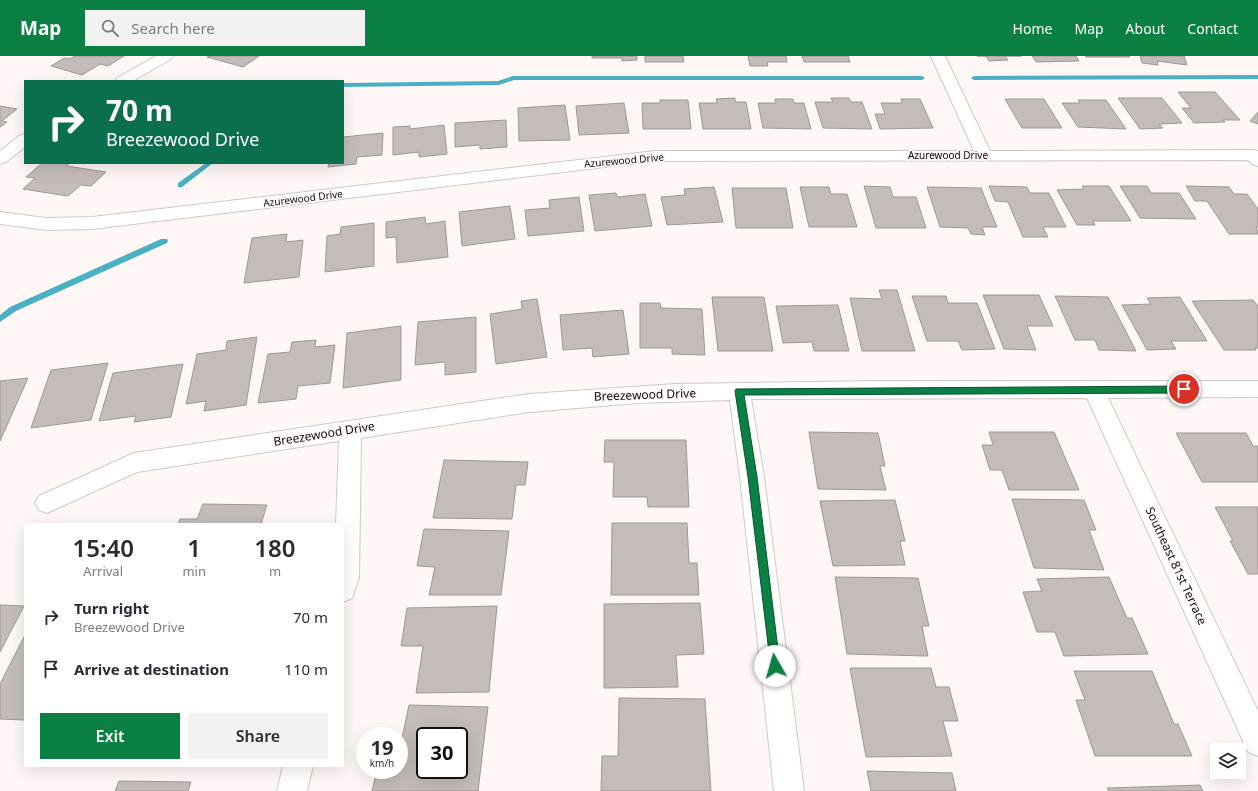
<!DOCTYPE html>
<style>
:root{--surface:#fff;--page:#f2f2f3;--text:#2b2b33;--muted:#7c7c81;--accent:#0b8043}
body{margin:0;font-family:"Noto Sans",sans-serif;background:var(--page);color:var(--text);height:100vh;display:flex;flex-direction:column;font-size:15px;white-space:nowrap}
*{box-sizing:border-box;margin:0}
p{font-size:13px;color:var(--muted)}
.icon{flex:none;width:22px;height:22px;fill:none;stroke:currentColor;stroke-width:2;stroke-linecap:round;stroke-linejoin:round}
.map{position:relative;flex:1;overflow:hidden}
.panel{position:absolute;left:24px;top:467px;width:320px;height:244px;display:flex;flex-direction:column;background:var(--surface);border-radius:0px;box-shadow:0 4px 16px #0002}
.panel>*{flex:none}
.guide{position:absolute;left:24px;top:24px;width:320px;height:84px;border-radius:0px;box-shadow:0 4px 16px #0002;background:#0b6e4f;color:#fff;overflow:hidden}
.tools{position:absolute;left:1210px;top:687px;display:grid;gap:8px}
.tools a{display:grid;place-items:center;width:36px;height:36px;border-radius:0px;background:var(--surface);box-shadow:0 4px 16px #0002;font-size:20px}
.speed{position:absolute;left:356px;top:671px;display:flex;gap:8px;font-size:20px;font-weight:700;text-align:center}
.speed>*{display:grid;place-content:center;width:52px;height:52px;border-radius:50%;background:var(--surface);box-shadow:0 4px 16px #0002;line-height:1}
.speed small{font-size:10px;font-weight:400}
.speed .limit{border:2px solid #111;border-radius:6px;background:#fff;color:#111}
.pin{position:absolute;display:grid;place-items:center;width:34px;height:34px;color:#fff;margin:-17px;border:2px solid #fff;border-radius:50%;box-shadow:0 1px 4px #0007}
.me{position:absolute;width:44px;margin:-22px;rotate:353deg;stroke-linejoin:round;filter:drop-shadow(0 0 3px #0008)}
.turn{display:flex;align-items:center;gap:14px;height:84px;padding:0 16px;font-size:18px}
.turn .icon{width:52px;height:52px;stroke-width:2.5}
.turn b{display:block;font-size:28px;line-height:34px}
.eta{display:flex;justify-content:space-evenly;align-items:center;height:68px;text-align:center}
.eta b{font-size:24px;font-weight:600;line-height:28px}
.action{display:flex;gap:8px;margin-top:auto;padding:8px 16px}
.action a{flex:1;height:46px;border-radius:0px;background:var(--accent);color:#fff;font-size:16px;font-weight:600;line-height:46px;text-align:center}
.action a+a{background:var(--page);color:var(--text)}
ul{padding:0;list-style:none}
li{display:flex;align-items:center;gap:12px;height:52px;padding:0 16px}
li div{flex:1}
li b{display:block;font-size:15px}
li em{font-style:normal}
header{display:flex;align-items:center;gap:24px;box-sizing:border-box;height:56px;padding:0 20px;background:var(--accent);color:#fff}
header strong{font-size:19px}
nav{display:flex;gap:22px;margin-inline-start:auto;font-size:14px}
.search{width:280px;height:36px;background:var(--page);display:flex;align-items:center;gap:10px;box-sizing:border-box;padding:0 14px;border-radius:0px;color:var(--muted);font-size:15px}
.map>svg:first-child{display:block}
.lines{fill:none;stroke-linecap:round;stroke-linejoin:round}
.stream{fill:#4ab1c5;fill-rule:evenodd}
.building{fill:#c3bcb9;stroke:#9e9795;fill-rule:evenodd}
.minor-casing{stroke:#cfc8c6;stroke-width:2}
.minor{fill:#fff;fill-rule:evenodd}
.route{fill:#0b8043;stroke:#07532c}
.labels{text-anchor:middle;stroke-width:3.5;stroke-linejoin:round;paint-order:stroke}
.far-street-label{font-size:10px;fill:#0e0c0b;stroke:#fff7f5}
.street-label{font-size:12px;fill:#0e0c0b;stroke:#fff7f5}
</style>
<header>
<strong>Map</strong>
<div class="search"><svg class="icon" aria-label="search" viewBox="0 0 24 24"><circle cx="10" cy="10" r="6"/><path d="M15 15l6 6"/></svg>Search here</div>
<nav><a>Home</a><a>Map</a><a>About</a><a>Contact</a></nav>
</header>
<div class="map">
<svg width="1258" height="735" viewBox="0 0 1258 735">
<rect width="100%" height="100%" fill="#fff7f5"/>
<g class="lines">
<g class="stream">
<polygon points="1258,19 1258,23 974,24 971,22 974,20"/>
<polygon points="513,20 922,20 925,22 922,24 514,24 499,29 343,31 343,27 498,25"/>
<polygon points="206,107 213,107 182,131 178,131 178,127"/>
<polygon points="161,183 167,183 168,185 167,187 16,255 0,266 0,259 10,251"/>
</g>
</g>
<g class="building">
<polygon points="75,0 124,0 108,10 100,8 82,19 51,10 64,2 69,3"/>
<polygon points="210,0 259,0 243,11 207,1"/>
<polygon points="592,0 637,0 637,4 622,5 622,2 592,2"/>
<polygon points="645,0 683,0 684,6 645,6"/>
<polygon points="748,0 786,0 787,6 767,6 768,10 750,10"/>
<polygon points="802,0 848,0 850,6 804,6"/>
<polygon points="977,0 1021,0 1005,0 1008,4 989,5 986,0"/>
<polygon points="1032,0 1076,0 1079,5 1036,6"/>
<polygon points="1085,0 1129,0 1130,1 1086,1"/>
<polygon points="1140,0 1184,0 1187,9 1157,5 1158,9 1142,7"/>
<polygon points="1178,36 1215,36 1240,64 1223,64 1225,66 1194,67 1182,52 1191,52"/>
<polygon points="735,42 735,46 746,46 751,73 703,73 699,47 717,47 716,43"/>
<polygon points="831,42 849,42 851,46 862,46 872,73 823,72 815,46 833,46"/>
<polygon points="1118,42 1162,42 1182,67 1159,68 1163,72 1140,73"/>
<polygon points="775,43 793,43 794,47 804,47 811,73 763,72 758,47 776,47"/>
<polygon points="901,43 920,43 933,72 880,73 875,58 885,58 881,47 902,47"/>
<polygon points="1005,43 1044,43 1062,72 1022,72"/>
<polygon points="660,44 688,44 691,73 643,73 642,47 660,47"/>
<polygon points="1078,44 1106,44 1126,73 1078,71 1062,47 1080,47"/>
<polygon points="624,47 629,77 579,79 576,50"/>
<polygon points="565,49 570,84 519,85 518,52"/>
<polygon points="0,50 17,53 2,65 7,66 0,71"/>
<polygon points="1258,56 1258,68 1250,65"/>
<polygon points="506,64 507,91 480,93 480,89 455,91 455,67"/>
<polygon points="444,69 447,98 419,101 419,96 393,99 393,71 410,70 410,73"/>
<polygon points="383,77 382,99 357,101 356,108 328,111 329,107 343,107 343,81"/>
<polygon points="42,107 69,107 67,110 106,116 91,130 81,129 68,140 23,133 35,122 26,121"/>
<polygon points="864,130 890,131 893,141 916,141 926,172 876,172"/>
<polygon points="989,130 1027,131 1030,137 1049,137 1066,171 1043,171 1048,181 1023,181 1008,146 995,145"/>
<polygon points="1082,130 1109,130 1131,165 1093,165 1095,169 1077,169 1057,134 1084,133"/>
<polygon points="1120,130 1147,130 1151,137 1179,137 1196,163 1140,162"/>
<polygon points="1186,130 1229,131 1234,138 1247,138 1258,153 1258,171 1256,171 1258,178 1229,178 1207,145 1195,145"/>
<polygon points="714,131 723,166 667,169 661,141 685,139 684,133"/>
<polygon points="800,131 829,131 831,138 847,138 857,171 809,171"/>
<polygon points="927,131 981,132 997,171 982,171 985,179 971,178 968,172 940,171"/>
<polygon points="732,132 786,132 793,172 736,172"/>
<polygon points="616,137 617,141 645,138 652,170 595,175 589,139"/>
<polygon points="579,141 584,175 528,180 525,154 550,152 549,144"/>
<polygon points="510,150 515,183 462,190 459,156"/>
<polygon points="425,161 426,168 445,165 448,201 397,207 396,181 386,182 386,166"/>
<polygon points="374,167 374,210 325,216 327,180 340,178 341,171"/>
<polygon points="287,178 286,186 303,184 299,221 244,227 252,182"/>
<polygon points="879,234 897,234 915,295 862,295 850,242 882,243"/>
<polygon points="983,239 1039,239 1053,270 1027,270 1036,294 1004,293"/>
<polygon points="912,240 946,240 948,247 977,247 995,293 962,294 958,285 927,285"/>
<polygon points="1055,240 1108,241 1136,295 1099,294 1095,284 1075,284"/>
<polygon points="712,241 764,241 773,295 718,295"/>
<polygon points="1180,241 1207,285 1171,285 1176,293 1147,294 1122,249 1151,248 1147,242"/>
<polygon points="537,243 547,301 496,308 490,258 522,253 521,245"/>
<polygon points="1253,244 1258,250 1258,292 1255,292 1256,294 1224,294 1192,245"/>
<polygon points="640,247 660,247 661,252 702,253 705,299 672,298 672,292 640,292"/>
<polygon points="838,249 849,295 814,295 812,286 783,287 776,250"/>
<polygon points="623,254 629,298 593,301 592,292 563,294 560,259"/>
<polygon points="476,261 476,316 445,319 445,306 415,309 418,266"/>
<polygon points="401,270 401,324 343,332 347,277"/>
<polygon points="257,281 246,349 204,355 206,345 186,348 197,298 226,294 227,285"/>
<polygon points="316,284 315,291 335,289 330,327 298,330 296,343 258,347 268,298 290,296 292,286"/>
<polygon points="108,307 91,364 31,372 51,314"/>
<polygon points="183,308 171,361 134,366 136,360 99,365 113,317"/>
<polygon points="28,322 0,385 0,325"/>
<polygon points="809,376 878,377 885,410 880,410 886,434 818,433"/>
<polygon points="989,376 1054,376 1079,434 1009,434 1002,414 990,414 982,389 993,389"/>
<polygon points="1176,377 1246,377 1253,390 1258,390 1258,426 1202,426"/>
<polygon points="605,384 686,384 689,451 648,451 647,441 613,441 614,406 604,406"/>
<polygon points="444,404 528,406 525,429 516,429 512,463 433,462"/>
<polygon points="1012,443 1084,444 1096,474 1089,474 1104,514 1034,512"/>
<polygon points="895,444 905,485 900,485 905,509 833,510 820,445"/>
<polygon points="203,448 267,449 261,468 178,468 180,463 197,463"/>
<polygon points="1215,451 1258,451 1258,518 1248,518 1230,485 1233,485"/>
<polygon points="612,467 687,467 689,507 697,507 699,539 611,539"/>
<polygon points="424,473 509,475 501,539 429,539 435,511 417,510"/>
<polygon points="835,521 918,522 929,570 922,570 928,600 847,598"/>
<polygon points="1109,521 1127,562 1132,562 1148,598 1064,600 1055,576 1037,576 1023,536 1042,535 1037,523"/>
<polygon points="700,547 704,598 676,599 678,631 604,632 604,548"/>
<polygon points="0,549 24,550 0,596"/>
<polygon points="497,550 489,636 416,637 423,590 401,590 407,552"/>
<polygon points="25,579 25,664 0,663 0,628"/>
<polygon points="850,612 931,612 936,631 949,631 958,665 943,665 952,700 866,701"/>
<polygon points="1074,615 1152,615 1174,668 1178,668 1192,700 1095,700 1076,644 1085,644"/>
<polygon points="619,642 705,643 711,735 601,735 602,700 618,700"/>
<path d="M 409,649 L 488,651 L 478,735 L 372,735 L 377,714 L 399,714 L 399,687 L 401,687 ZM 425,680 L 459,680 L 459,714 L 425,714 Z"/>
<polygon points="867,715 952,717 956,735 871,735"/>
<polygon points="119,725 191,726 188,735 115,735"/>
<polygon points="1200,729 1203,735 1109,735 1107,732"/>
</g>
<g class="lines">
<g class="minor-casing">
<g id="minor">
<polygon points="156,0 173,0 171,3 133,25 115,25 117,22"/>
<polygon points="931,0 945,0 990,95 1253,94 1258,95 1258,110 1252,108 1248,104 655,105 92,173 46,174 0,168 0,156 46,162 92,161 655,95 974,95"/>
<polygon points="25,78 25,91 6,106 0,108 0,95 19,80"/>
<polygon points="876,325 1258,325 1258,341 1108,342 1258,655 1258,700 1248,696 1087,342 751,343 764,421 804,735 774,735 740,421 730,344 638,347 529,356 361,382 359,522 352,542 343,546 343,468 336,468 339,385 137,416 47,457 39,454 35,447 39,440 134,397 529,338 675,328"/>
<polygon points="283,710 313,710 307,735 277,735"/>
</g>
</g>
<use href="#minor" class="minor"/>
</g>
<polygon class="route" points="1184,330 1188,333 1184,337 744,339 757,421 780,610 779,613 775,615 771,613 748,421 735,335 736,333"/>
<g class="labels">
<g class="far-street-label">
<text x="948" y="103">Azurewood Drive</text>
<text transform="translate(624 104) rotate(-5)" y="4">Azurewood Drive</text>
<text transform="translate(303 142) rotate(-7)" y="4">Azurewood Drive</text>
</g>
<g class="street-label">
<text transform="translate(645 339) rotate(-2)" y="4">Breezewood Drive</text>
<text transform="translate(324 378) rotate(-9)" y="4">Breezewood Drive</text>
<text transform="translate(1176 510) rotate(65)" y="4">Southeast 81st Terrace</text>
</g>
</g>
</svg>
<div class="tools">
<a><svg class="icon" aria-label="layers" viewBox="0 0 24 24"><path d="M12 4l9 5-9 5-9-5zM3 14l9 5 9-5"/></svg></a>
</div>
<div class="speed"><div>19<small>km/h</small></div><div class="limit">30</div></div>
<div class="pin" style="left:1184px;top:333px;background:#d93025"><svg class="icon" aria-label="arrive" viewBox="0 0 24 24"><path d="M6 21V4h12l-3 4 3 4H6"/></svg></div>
<svg class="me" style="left:775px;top:610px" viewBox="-20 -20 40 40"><circle r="19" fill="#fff"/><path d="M0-13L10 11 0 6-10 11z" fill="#0b8043"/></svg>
<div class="guide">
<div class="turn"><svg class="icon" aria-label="right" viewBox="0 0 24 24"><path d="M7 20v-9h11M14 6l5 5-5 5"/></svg><div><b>70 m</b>Breezewood Drive</div></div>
</div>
<section class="panel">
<div class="eta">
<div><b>15:40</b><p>Arrival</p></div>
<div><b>1</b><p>min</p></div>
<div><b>180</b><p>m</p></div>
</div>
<ul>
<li><svg class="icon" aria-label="right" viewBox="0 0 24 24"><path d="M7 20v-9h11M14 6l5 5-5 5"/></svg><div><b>Turn right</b><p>Breezewood Drive</p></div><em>70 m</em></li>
<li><svg class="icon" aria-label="arrive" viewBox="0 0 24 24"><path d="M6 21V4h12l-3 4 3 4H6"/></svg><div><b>Arrive at destination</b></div><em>110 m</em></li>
</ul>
<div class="action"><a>Exit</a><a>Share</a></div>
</section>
</div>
